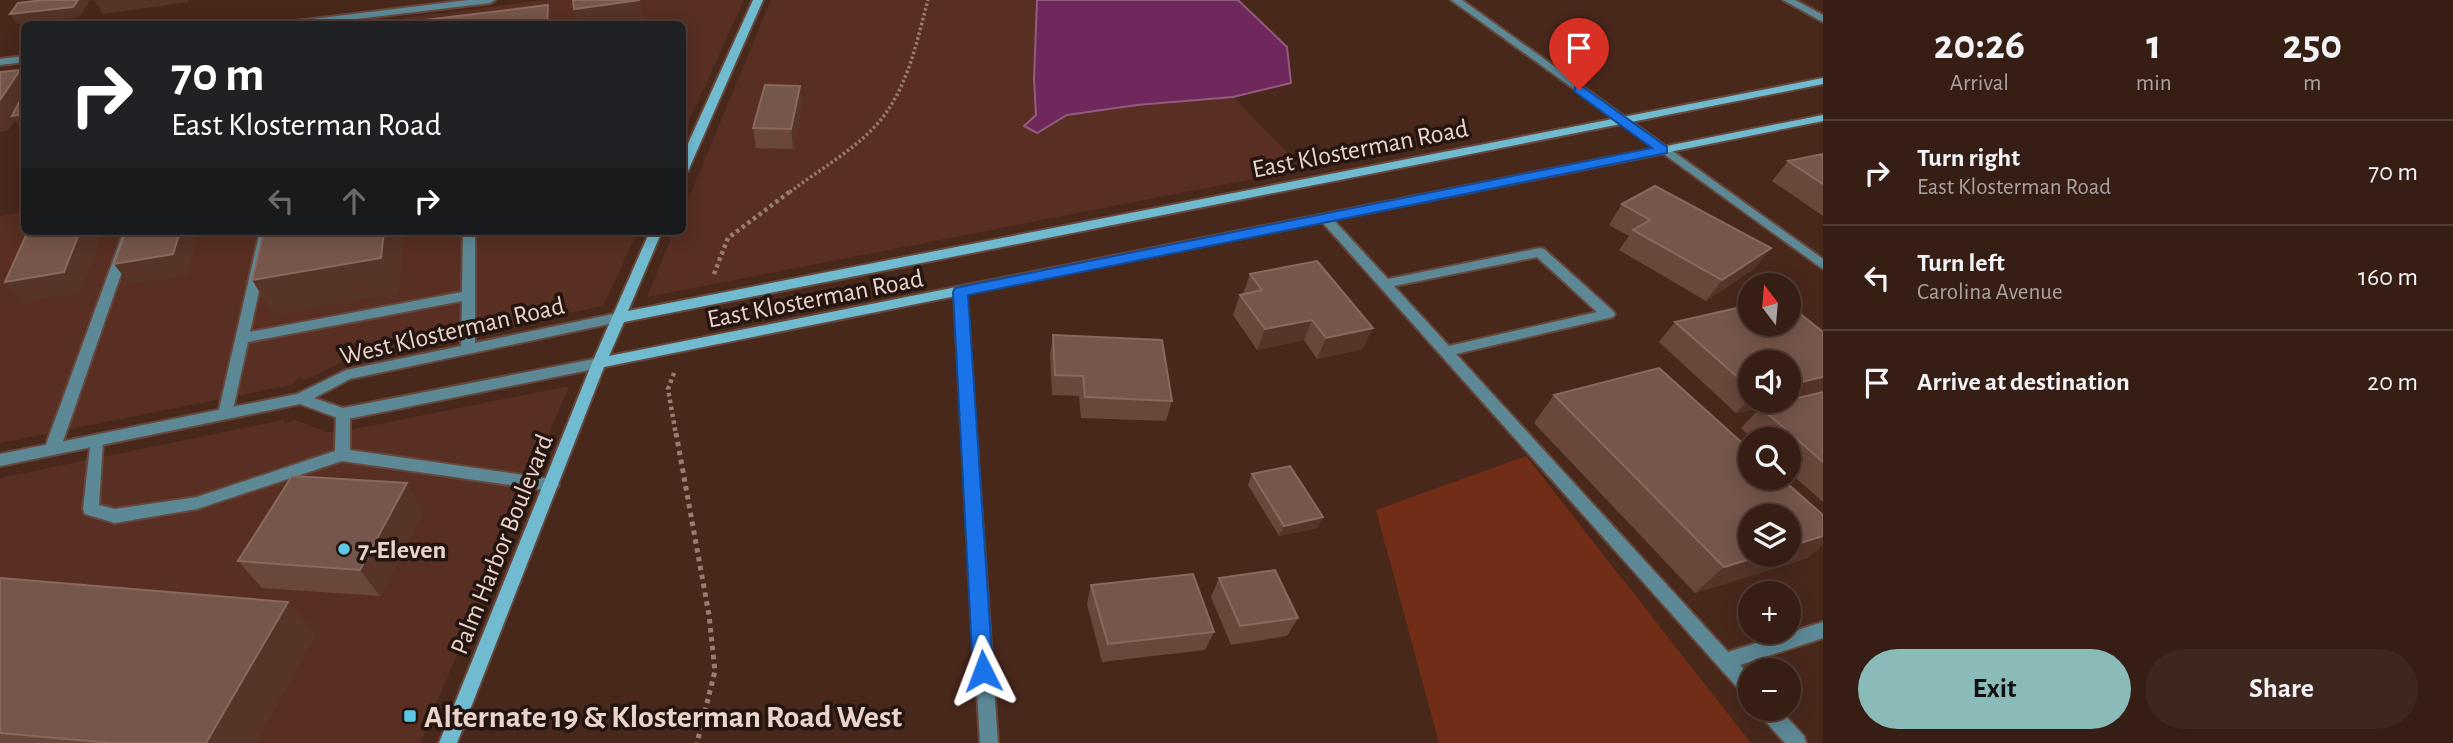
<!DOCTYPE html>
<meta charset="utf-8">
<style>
:root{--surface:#371e15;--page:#3e271e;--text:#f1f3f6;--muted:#aaa2a0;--line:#513c34;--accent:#8bbbb9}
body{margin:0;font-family:"Alegreya Sans",sans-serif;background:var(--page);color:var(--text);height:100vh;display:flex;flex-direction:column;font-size:26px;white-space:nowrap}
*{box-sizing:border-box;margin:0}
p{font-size:23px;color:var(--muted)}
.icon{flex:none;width:38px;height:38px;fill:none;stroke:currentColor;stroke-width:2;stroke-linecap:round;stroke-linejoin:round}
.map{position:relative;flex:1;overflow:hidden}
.sheet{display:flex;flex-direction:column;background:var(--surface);width:630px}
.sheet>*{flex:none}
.banner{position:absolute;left:21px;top:21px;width:665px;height:214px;border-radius:10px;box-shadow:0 4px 18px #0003,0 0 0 2px var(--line);background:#202124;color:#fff;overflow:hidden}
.needle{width:46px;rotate:344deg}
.fabs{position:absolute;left:1738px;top:273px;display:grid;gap:14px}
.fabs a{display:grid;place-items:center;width:63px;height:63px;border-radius:50%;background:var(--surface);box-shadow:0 4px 18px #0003,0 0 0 2px var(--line);font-size:35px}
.pin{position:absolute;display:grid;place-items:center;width:60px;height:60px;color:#fff;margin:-72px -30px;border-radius:50% 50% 50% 0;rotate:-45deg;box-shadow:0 0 7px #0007}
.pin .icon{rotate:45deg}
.me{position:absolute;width:77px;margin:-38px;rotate:357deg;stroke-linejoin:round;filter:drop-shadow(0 0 5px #0008)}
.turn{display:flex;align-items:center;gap:24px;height:147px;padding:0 35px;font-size:32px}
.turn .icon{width:91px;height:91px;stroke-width:2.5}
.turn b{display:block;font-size:49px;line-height:60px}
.lanes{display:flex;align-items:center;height:66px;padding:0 35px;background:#0003;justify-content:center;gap:35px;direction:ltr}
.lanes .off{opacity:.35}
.eta{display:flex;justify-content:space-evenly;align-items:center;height:119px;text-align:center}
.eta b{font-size:42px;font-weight:700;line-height:49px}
.action{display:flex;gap:14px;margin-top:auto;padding:14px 35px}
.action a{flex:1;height:80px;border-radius:42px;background:var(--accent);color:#111;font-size:28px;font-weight:700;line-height:80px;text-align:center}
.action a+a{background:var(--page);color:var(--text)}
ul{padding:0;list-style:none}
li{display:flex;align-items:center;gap:21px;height:105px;padding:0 35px;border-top:2px solid var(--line)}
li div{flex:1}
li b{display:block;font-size:26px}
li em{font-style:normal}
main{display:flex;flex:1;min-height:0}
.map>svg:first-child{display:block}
.built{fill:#582f22}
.green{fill:#712d15}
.water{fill:#6e285c;stroke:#935b7d;stroke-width:2}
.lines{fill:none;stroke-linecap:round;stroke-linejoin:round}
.service-casing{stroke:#66473c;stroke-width:4}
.minor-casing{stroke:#66473c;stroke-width:4}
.tertiary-casing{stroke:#66473c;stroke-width:4}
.secondary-casing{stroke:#66473c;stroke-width:4}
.path-far2{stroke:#987c72;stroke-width:3.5;stroke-dasharray:2.5 2.5;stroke-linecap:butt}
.path-far1{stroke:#987c72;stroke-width:4.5;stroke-dasharray:3.5 3.5;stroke-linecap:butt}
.path{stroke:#987c72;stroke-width:5;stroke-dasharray:4.5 4.5;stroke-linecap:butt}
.service{fill:#5d8997;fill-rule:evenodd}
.minor{fill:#5d8997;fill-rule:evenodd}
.tertiary{fill:#5d8997;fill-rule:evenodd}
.secondary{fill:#71bbd1;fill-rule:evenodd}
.wall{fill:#69473b;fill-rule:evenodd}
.shaded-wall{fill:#563428}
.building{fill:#76564a;stroke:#88695e;stroke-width:2}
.route{fill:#1a73e8;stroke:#114b97;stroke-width:2}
.poi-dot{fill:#5bc8e6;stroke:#241510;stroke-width:2.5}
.labels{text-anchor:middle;stroke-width:7;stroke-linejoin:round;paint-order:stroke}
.street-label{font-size:26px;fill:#e9d3cb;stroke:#241510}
.poi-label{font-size:26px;font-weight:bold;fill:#e9d3cb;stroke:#241510;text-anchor:start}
.near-poi-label{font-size:32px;font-weight:bold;fill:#e9d3cb;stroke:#241510;text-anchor:start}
</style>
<main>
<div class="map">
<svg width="1823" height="743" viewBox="0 0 1823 743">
<rect width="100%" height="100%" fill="#49281c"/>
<g class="built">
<polygon points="545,0 744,0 683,134 682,24 397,24 405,18"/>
<polygon points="771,0 1037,0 1034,79 1036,115 1025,127 1037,133 1067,115 1137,105 1233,97 1304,169 647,297 674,231 682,231 683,212"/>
<polygon points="24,212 24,231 638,231 603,306 347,359 305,380 299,377 291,385 0,443 0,216"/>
<polygon points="569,386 420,743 0,743 0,478 283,420 286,424 295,420 327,432 340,432"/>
</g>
<polygon class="green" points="1526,456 1751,743 1439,743 1376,510"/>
<polygon class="water" points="1037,0 1238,0 1287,47 1291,83 1233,97 1137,105 1067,115 1037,133 1024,126 1036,115 1034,79"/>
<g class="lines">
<g class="service-casing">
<g id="service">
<path d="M 1326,215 L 1330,216 L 1388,279 L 1540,248 L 1544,249 L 1613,311 L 1615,314 L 1613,317 L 1456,354 L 1728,652 L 1823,622 L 1823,638 L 1740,665 L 1750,676 L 1750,698 L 1744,695 L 1322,222 L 1320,219 L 1322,216 ZM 1537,257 L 1597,312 L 1449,346 L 1394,286 Z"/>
<polygon points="124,231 136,231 60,450 57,454 47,454 44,450"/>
<polygon points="260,231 272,231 250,332 462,292 463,231 475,231 475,349 468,354 461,349 462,301 248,342 232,414 230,418 220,418 218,414"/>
<polygon points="343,408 348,410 350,414 350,450 551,479 556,481 559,485 556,489 551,491 342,461 197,509 115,523 85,514 83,509 91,437 101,437 103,441 99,505 115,509 197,497 335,451 336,414 338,410"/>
<polygon points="1758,709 1779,709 1804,736 1806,743 1785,743 1760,715"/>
</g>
</g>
<g class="minor-casing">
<g id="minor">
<polygon points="468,0 495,0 490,3 315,24 291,24 296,21"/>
<polygon points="1451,0 1462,0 1823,259 1823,269"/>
<polygon points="1783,0 1795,0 1823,15 1823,22"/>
<polygon points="24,56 24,62 0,65 0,59"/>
<polygon points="960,288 966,292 998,743 980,743 954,292"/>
</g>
</g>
<g class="tertiary-casing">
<polygon id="tertiary" points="618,313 623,315 625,318 623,321 350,379 314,398 343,408 599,358 606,363 599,368 343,420 300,404 0,466 0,454 297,394 346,370"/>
</g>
<g class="secondary-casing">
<g id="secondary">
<polygon points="753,0 763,0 688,171 682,174 682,157"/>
<polygon points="1823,78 1823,84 624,322 609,356 1823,115 1823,121 604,367 457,743 439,743 592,363 650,231 662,231 628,311"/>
</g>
</g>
<path class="path-far2" d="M 790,192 C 820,169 860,147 883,117 C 909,83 917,40 928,0"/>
<g class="path-far1">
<polyline points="714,274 728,238 792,190"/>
<polyline points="674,373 668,389 676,435"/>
</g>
<polyline class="path" points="676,433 709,615 715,671 697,743"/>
<use href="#service" class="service"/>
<use href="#minor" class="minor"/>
<use href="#tertiary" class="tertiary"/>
<use href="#secondary" class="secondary"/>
</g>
<g class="wall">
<polygon points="800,86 802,105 793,149 756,148 753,128"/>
<polygon points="1823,154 1823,216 1772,181 1788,161"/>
<polygon points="1622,204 1755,268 1706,301 1619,250 1629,236 1609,225"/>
<polygon points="1250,274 1363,349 1317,359 1304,340 1257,350 1233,315 1240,295 1243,294"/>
<path d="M 1675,322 L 1823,332 L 1823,502 L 1788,471 L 1788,439 L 1753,439 L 1741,428 L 1760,408 L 1736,413 L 1659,342 ZM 1750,362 L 1788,401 L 1750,401 Z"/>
<polygon points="1053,335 1172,401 1166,421 1081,418 1079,396 1052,395 1050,356"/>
<polygon points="1554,395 1808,558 1695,593 1534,423"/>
<polygon points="1252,474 1317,528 1279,536 1248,485"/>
<polygon points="423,511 380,596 262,588 238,561"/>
<polygon points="0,578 316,633 255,743 0,743"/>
<polygon points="1219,578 1298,618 1287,636 1231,645 1211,597"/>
<polygon points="1091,585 1214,632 1205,650 1102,662 1087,604"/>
</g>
<g class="shaded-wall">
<polygon points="78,0 90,0 80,17 17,24 10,14"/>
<polygon points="94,0 188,0 188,2 103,14"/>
<polygon points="640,0 644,19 606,24 578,24 574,9"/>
<polygon points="548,5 554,24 547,24"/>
<polygon points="20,70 24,76 24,133 15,120 9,130 0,132 0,100"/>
<polygon points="800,86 802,105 793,149 791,129"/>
<polygon points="80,231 104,231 81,292 23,303 5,282"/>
<polygon points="180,231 200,231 187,275 130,285 114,264"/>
<polygon points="384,231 405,231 399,293 274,315 252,280"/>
<polygon points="1771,248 1755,268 1706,301 1722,280"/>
<polygon points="1312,320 1304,340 1257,350 1265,329"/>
<polygon points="1373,328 1363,349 1317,359 1326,338"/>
<polygon points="1823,377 1823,393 1736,413 1750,398 1750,401 1788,401 1788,385"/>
<polygon points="407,483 423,511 380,596 360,570"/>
<polygon points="1323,517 1317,528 1279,536 1284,526"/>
<polygon points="1823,536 1823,545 1808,558 1695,593 1724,567 1763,555 1788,555 1788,547"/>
<polygon points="288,602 316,633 255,743 206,743"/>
</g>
<g class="building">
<polygon points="43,0 78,0 73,7 10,14 18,3"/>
<polygon points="573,0 640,0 574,9"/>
<polygon points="548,5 547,24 417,24 417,21"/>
<polygon points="20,70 0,100 0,72"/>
<polygon points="765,85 800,86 791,129 753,128"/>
<polygon points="24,93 24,114 12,116"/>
<polygon points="1823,154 1823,184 1788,161"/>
<polygon points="1655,186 1771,248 1722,280 1633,230 1650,220 1622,204"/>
<polygon points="28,231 80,231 64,272 5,282"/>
<polygon points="126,231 180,231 173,254 114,264"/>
<polygon points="264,231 384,231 381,258 252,280"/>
<polygon points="1317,261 1373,328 1326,338 1312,320 1265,329 1240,295 1262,290 1250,274"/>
<polygon points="1788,304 1823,332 1823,377 1788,385 1788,362 1750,362 1750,388 1675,322 1750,305 1750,324 1788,324"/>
<polygon points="1053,335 1162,340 1172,401 1085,397 1083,376 1055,375"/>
<polygon points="1659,368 1750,450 1750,478 1781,478 1823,515 1823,536 1788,547 1788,516 1750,516 1750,555 1763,555 1724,567 1554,395"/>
<polygon points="1823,392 1823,462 1760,407"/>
<polygon points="1290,466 1323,517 1284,526 1252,474"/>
<polygon points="292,476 407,483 360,570 238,561"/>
<polygon points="1275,570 1298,618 1240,626 1219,578"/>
<polygon points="1193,574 1214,632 1108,644 1091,585"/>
<polygon points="0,578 288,602 206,743 111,743 0,733"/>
</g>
<polygon class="route" points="1575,87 1583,87 1667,147 1667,153 968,295 993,671 990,678 983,680 976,678 973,671 953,292 955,288 1652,148 1575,92"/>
<g class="poi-dot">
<circle cx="344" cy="549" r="7"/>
<rect x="403" y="709" width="14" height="14" rx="3.5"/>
</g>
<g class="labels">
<g class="street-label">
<text transform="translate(1360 148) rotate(-11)" y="9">East Klosterman Road</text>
<text transform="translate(815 298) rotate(-11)" y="9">East Klosterman Road</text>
<text transform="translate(452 330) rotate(-13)" y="9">West Klosterman Road</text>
<text transform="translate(501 544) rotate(-68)" y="9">Palm Harbor Boulevard</text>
</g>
<g class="poi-label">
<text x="358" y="558">7-Eleven</text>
</g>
<g class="near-poi-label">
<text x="424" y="727">Alternate 19 &amp; Klosterman Road West</text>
</g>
</g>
</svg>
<div class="fabs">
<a><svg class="needle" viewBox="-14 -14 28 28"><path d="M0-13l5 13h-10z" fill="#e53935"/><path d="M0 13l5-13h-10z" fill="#aaa2a0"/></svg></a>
<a><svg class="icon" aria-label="sound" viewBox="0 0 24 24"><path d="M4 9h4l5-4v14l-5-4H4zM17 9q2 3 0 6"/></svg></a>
<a><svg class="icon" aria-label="search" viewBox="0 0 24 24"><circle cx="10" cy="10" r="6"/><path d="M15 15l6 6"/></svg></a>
<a><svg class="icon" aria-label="layers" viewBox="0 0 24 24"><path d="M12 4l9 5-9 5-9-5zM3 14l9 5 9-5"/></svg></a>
<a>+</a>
<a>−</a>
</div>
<div class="pin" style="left:1579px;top:90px;background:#d93025"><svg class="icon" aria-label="arrive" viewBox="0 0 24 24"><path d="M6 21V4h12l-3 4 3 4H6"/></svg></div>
<svg class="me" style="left:983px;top:671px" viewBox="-20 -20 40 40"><path d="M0-17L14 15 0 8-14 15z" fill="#1a73e8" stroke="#fff" stroke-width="4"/></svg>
<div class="banner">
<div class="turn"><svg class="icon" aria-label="right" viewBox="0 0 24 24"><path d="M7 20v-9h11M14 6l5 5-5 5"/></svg><div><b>70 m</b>East Klosterman Road</div></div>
<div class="lanes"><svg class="icon off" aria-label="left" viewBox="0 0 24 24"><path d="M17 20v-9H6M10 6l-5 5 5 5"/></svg><svg class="icon off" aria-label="ahead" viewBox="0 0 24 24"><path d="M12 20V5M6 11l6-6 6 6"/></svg><svg class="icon" aria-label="right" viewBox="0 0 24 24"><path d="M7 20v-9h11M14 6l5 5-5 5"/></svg></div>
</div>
</div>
<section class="sheet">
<div class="eta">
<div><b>20:26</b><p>Arrival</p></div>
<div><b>1</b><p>min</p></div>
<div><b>250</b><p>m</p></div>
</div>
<ul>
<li><svg class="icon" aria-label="right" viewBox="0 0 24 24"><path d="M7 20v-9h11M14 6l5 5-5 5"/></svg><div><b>Turn right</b><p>East Klosterman Road</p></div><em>70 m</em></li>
<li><svg class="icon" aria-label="left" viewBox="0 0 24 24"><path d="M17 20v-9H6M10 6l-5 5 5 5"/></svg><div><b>Turn left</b><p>Carolina Avenue</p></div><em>160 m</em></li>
<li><svg class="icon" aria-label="arrive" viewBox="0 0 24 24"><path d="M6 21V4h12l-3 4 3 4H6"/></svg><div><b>Arrive at destination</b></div><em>20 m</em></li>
</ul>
<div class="action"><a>Exit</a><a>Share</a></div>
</section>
</main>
